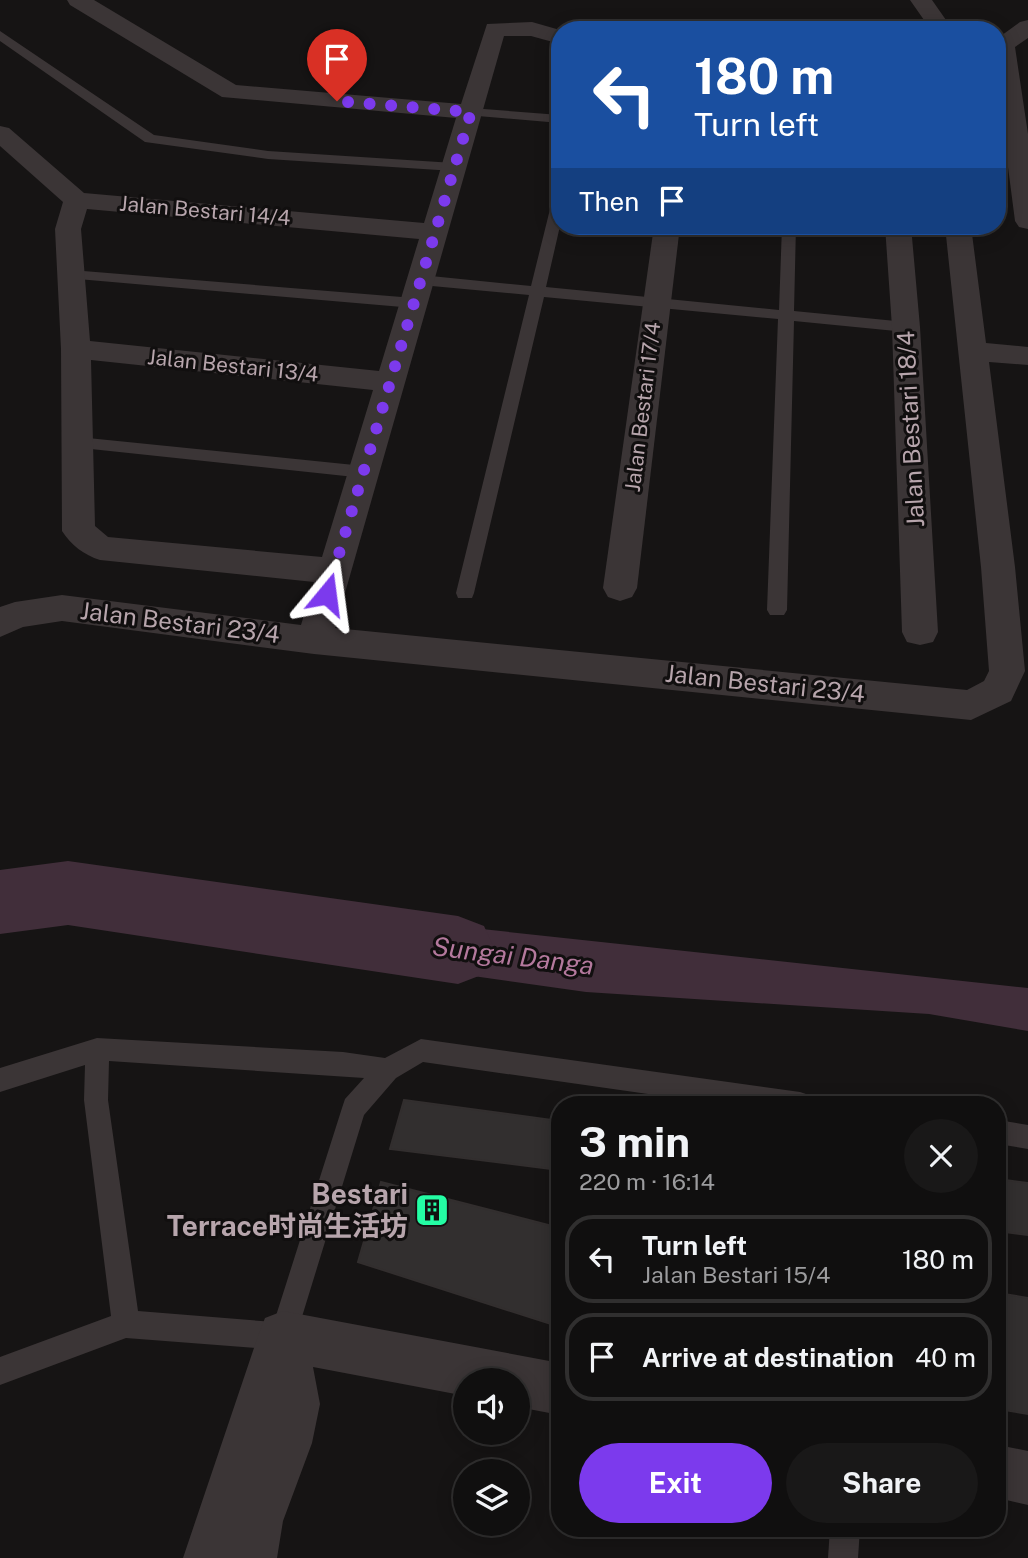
<!DOCTYPE html>
<meta charset="utf-8">
<style>
:root{--surface:#100f0f;--page:#191818;--text:#f1f3f6;--muted:#9c9c9e;--line:#302f2f;--accent:#7c3aed}
body{margin:0;font-family:"Public Sans","Noto Sans SC",sans-serif;background:var(--page);color:var(--text);height:100vh;display:flex;flex-direction:column;font-size:26px;white-space:nowrap}
*{box-sizing:border-box;margin:0}
p{font-size:23px;color:var(--muted)}
.icon{flex:none;width:38px;height:38px;fill:none;stroke:currentColor;stroke-width:2;stroke-linecap:round;stroke-linejoin:round}
.map{position:relative;flex:1;overflow:hidden}
.side{position:absolute;left:551px;top:1096px;width:455px;height:441px;display:flex;flex-direction:column;background:var(--surface);border-radius:28px;box-shadow:0 4px 18px #0003,0 0 0 2px var(--line)}
.side>*{flex:none}
.banner{position:absolute;left:551px;top:21px;width:455px;height:214px;border-radius:28px;box-shadow:0 4px 18px #0003,0 0 0 2px var(--line);background:#1a4fa0;color:#fff;overflow:hidden}
.controls{position:absolute;left:453px;top:1368px;display:grid;gap:14px}
.controls a{display:grid;place-items:center;width:77px;height:77px;border-radius:50%;background:var(--surface);box-shadow:0 4px 18px #0003,0 0 0 2px var(--line);font-size:35px}
.pin{position:absolute;display:grid;place-items:center;width:60px;height:60px;color:#fff;margin:-72px -30px;border-radius:50% 50% 50% 0;rotate:-45deg;box-shadow:0 0 7px #0007}
.pin .icon{rotate:45deg}
.me{position:absolute;width:77px;margin:-38px;rotate:16deg;stroke-linejoin:round;filter:drop-shadow(0 0 5px #0008)}
.turn{display:flex;align-items:center;gap:24px;height:147px;padding:0 28px;font-size:32px}
.turn .icon{width:91px;height:91px;stroke-width:2.5}
.turn b{display:block;font-size:49px;line-height:60px}
.then{display:flex;align-items:center;height:66px;padding:0 28px;background:#0003;gap:14px;font-size:26px}
.round{display:grid;place-items:center;flex:none;width:74px;height:74px;border-radius:37px;background:var(--page)}
.overview{display:flex;align-items:center;justify-content:space-between;height:119px;padding:0 28px}
h1{font-size:42px;font-weight:700;line-height:52px}
.primary-button{display:flex;gap:14px;margin-top:auto;padding:14px 28px}
.primary-button a{flex:1;height:80px;border-radius:42px;background:var(--accent);color:#fff;font-size:28px;font-weight:700;line-height:80px;text-align:center}
.primary-button a+a{background:var(--page);color:var(--text)}
ul{padding:0;list-style:none}
li{display:flex;align-items:center;gap:21px;height:88px;margin:0 14px 10px;padding:0 14px;border:4px solid var(--line);border-radius:28px}
li div{flex:1}
li b{display:block;font-size:26px}
li em{font-style:normal}
.map>svg:first-child{display:block}
.water{fill:#412e3a}
.lines{fill:none;stroke-linecap:round;stroke-linejoin:round}
.river{fill:#412e3a;fill-rule:evenodd}
.building{fill:#322f2f;stroke:#322e2e;stroke-width:2}
.lane{fill:#3b3536;fill-rule:evenodd}
.street{fill:#3b3536;fill-rule:evenodd}
.route{stroke:#7c3aed;stroke-width:12;stroke-dasharray:0 21.6}
.labels{text-anchor:middle;stroke-width:6;stroke-linejoin:round;paint-order:stroke}
.far-street-label{font-size:21px;fill:#b7a5ac;stroke:#110f0f}
.street-label{font-size:24px;fill:#b7a5ac;stroke:#110f0f}
.water-label{font-size:26px;font-style:italic;fill:#b4799d;stroke:#110f0f}
.near-poi-label{font-size:28px;font-weight:bold;fill:#b7a5ac;stroke:#110f0f;text-anchor:end}
</style>
<div class="map">
<svg width="1028" height="1558" viewBox="0 0 1028 1558">
<rect width="100%" height="100%" fill="#161414"/>
<polygon class="water" points="370,917 1028,988 1028,1031 929,1014 586,992 360,960"/>
<g class="lines">
<polygon class="river" points="68,861 458,916 484,926 495,950 484,974 458,984 68,925 0,934 0,870"/>
</g>
<g class="building">
<polygon points="404,1100 560,1121 560,1170 390,1149"/>
<polygon points="998,1179 1028,1183 1028,1235 998,1231"/>
<polygon points="381,1182 560,1228 560,1327 358,1262"/>
<polygon points="998,1293 1028,1298 1028,1414 998,1409"/>
</g>
<g class="lines">
<g class="lane">
<polygon points="0,31 154,135 268,151 454,163 461,167 454,171 268,159 145,142 0,41"/>
<polygon points="471,108 560,115 560,123 466,115 464,112"/>
<polygon points="560,193 560,226 546,287 779,310 782,226 796,226 794,311 906,322 914,327 906,332 794,321 787,610 784,615 770,615 767,610 778,319 544,297 474,593 472,598 458,598 456,593 529,295 421,285 413,280 421,275 531,286 553,197"/>
<polygon points="71,270 414,298 422,303 414,308 66,278 63,275 66,272"/>
<polygon points="78,437 364,466 373,472 364,478 72,447 69,443 72,439"/>
<path d="M 97,1038 L 343,1052 L 385,1058 L 421,1039 L 800,1092 L 809,1095 L 812,1104 L 718,1104 L 423,1062 L 396,1078 L 364,1115 L 293,1346 L 283,1350 L 126,1338 L 0,1385 L 0,1357 L 111,1316 L 84,1100 L 85,1065 L 0,1092 L 0,1068 ZM 109,1061 L 364,1078 L 345,1099 L 342,1108 L 274,1322 L 138,1311 L 108,1100 Z"/>
<polygon points="998,1120 1028,1125 1028,1149 998,1144"/>
<polygon points="830,1528 860,1528 858,1558 828,1558"/>
</g>
<g class="street">
<path d="M 67,0 L 94,0 L 236,85 L 461,104 L 487,24 L 532,22 L 560,30 L 560,44 L 531,36 L 504,36 L 335,628 L 967,690 L 984,681 L 989,671 L 981,567 L 945,226 L 971,226 L 986,343 L 1028,347 L 1028,365 L 989,362 L 1015,567 L 1025,671 L 1011,701 L 971,720 L 314,654 L 62,621 L 23,627 L 0,637 L 0,607 L 15,602 L 62,595 L 301,625 L 314,582 L 100,560 C 84,555 71,545 62,531 L 61,349 L 55,229 L 63,202 L 0,146 L 0,126 L 9,128 L 84,193 L 424,223 L 456,118 L 222,97 L 70,5 ZM 87,209 L 419,239 L 379,371 L 90,341 L 81,229 ZM 91,360 L 373,390 L 322,557 L 108,537 L 95,526 Z"/>
<polygon points="910,0 932,0 946,20 947,30 925,30 924,20"/>
<polygon points="1028,20 1028,38 1015,47 1028,134 1028,229 1019,227 1015,221 998,90 998,38 1020,22"/>
<polygon points="654,226 680,226 637,588 632,597 620,601 608,597 603,588"/>
<polygon points="885,226 911,226 920,327 938,632 933,642 920,645 907,642 902,632 892,327"/>
<polygon points="283,1311 560,1363 560,1415 518,1407 518,1381 466,1381 466,1396 313,1367 320,1404 312,1443 283,1521 277,1558 183,1558 258,1336 265,1318"/>
<polygon points="998,1445 1028,1451 1028,1505 998,1498"/>
</g>
</g>
<g class="lines">
<polyline class="route" points="327,594 471,112 337,101"/>
</g>
<defs>
<g id="building-square" transform="scale(1.75)"><rect x="-9" y="-9" width="18" height="18" rx="4" fill="#24fda4" stroke="#110f0f"/><path d="M-4-6H4V6H1V3H-1V6H-4ZM-2.5-4.3h1.7v1.8h-1.7ZM.8-4.3h1.7v1.8H.8ZM-2.5-1h1.7V.8h-1.7ZM.8-1h1.7V.8H.8Z" fill="#111"/></g>
</defs>
<g fill-rule="evenodd">
<use href="#building-square" x="432" y="1210"/>
</g>
<g class="labels">
<g class="far-street-label">
<text transform="translate(205 211) rotate(5)" y="7">Jalan Bestari 14/4</text>
<text transform="translate(233 366) rotate(6)" y="7">Jalan Bestari 13/4</text>
<text transform="translate(643 407) rotate(-83)" y="7">Jalan Bestari 17/4</text>
</g>
<g class="street-label">
<text transform="translate(911 429) rotate(-93)" y="8">Jalan Bestari 18/4</text>
<text transform="translate(180 623) rotate(7)" y="8">Jalan Bestari 23/4</text>
<text transform="translate(765 684) rotate(6)" y="8">Jalan Bestari 23/4</text>
</g>
<g class="water-label">
<text transform="translate(513 956) rotate(7)" y="9">Sungai Danga</text>
</g>
<g class="near-poi-label">
<text x="408" y="1204">Bestari<tspan x="408" dy="32">Terrace时尚生活坊</tspan></text>
</g>
</g>
</svg>
<div class="controls">
<a><svg class="icon" aria-label="sound" viewBox="0 0 24 24"><path d="M4 9h4l5-4v14l-5-4H4zM17 9q2 3 0 6"/></svg></a>
<a><svg class="icon" aria-label="layers" viewBox="0 0 24 24"><path d="M12 4l9 5-9 5-9-5zM3 14l9 5 9-5"/></svg></a>
</div>
<div class="pin" style="left:337px;top:101px;background:#d93025"><svg class="icon" aria-label="arrive" viewBox="0 0 24 24"><path d="M6 21V4h12l-3 4 3 4H6"/></svg></div>
<svg class="me" style="left:327px;top:594px" viewBox="-20 -20 40 40"><path d="M0-17L14 15 0 8-14 15z" fill="#7c3aed" stroke="#fff" stroke-width="4"/></svg>
<div class="banner">
<div class="turn"><svg class="icon" aria-label="left" viewBox="0 0 24 24"><path d="M17 20v-9H6M10 6l-5 5 5 5"/></svg><div><b>180 m</b>Turn left</div></div>
<div class="then">Then<svg class="icon" aria-label="arrive" viewBox="0 0 24 24"><path d="M6 21V4h12l-3 4 3 4H6"/></svg></div>
</div>
<section class="side">
<div class="overview"><div><h1>3 min</h1><p>220 m · 16:14</p></div><a class="round"><svg class="icon" aria-label="close" viewBox="0 0 24 24"><path d="M6 6l12 12M18 6L6 18"/></svg></a></div>
<ul>
<li><svg class="icon" aria-label="left" viewBox="0 0 24 24"><path d="M17 20v-9H6M10 6l-5 5 5 5"/></svg><div><b>Turn left</b><p>Jalan Bestari 15/4</p></div><em>180 m</em></li>
<li><svg class="icon" aria-label="arrive" viewBox="0 0 24 24"><path d="M6 21V4h12l-3 4 3 4H6"/></svg><div><b>Arrive at destination</b></div><em>40 m</em></li>
</ul>
<div class="primary-button"><a>Exit</a><a>Share</a></div>
</section>
</div>
